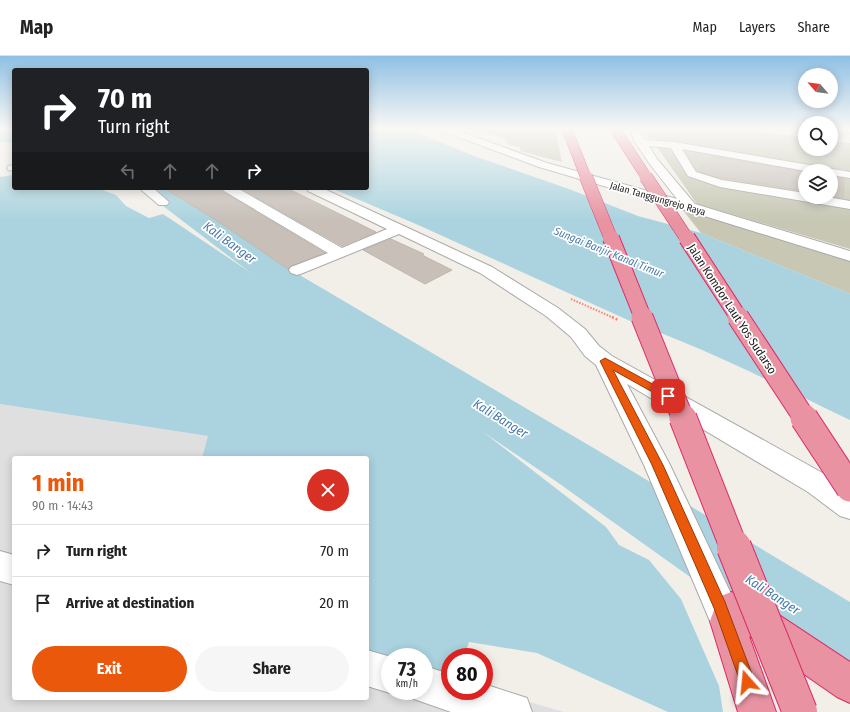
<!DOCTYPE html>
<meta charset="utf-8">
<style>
:root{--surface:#fff;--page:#f6f6f6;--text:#222;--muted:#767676;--line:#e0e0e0;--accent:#ea580c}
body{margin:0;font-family:"Fira Sans Condensed",sans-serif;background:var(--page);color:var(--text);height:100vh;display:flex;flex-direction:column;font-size:15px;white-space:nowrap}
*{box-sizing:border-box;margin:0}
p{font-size:13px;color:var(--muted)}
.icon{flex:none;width:22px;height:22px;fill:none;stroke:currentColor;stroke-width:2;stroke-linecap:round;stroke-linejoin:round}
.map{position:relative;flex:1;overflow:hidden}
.drawer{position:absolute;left:12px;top:400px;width:357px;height:244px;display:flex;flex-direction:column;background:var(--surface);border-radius:4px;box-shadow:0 2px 10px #0003}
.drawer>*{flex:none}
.guide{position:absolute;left:12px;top:12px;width:357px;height:122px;border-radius:4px;box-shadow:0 2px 10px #0003;background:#202124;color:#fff;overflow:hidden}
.needle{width:26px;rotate:298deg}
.tools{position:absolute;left:798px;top:12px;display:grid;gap:8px}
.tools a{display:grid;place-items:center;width:40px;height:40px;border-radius:50%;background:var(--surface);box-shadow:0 2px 10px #0003;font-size:20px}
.speed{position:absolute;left:381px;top:592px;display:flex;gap:8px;font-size:20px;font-weight:700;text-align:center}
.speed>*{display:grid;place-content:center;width:52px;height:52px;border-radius:50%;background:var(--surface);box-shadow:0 2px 10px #0003;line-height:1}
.speed small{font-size:10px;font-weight:400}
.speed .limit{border:6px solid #d22;background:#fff;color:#111}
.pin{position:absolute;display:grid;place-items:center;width:34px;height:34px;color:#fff;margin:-17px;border-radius:8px;box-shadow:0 2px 6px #0006}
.me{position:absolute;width:44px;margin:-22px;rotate:342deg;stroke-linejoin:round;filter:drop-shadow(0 0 3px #0008)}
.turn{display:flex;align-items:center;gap:14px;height:84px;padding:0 20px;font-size:18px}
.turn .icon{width:52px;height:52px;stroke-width:2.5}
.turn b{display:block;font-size:28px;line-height:34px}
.lanes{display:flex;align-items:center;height:38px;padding:0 20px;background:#0003;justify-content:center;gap:20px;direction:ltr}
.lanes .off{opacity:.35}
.round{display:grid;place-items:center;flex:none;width:42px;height:42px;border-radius:21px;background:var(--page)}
.head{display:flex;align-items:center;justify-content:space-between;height:68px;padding:0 20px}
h1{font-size:24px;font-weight:700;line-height:30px;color:var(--accent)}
.button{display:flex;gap:8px;margin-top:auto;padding:8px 20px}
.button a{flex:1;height:46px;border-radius:24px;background:var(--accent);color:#fff;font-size:16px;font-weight:700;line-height:46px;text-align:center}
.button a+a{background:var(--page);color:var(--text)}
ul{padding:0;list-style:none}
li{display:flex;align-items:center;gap:12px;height:52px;padding:0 20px;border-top:1px solid var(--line)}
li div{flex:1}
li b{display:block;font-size:15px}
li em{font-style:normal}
header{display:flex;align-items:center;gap:24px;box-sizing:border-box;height:56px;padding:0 20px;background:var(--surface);border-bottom:1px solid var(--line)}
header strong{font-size:19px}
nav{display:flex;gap:22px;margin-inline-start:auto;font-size:14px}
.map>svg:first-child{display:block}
.residential{fill:#e0dfdf}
.construction{fill:#c7c7b4;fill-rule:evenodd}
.water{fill:#aad3df}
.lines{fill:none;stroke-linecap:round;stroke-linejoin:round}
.river{fill:#aad3df;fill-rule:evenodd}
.building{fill:#c7bfb8;stroke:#c4b6ab}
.minor-casing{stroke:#a9a9a9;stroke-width:2}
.highway-casing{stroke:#dc2a67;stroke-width:2}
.path-far1{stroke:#fa8072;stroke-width:2;stroke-dasharray:1.5 1.5;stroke-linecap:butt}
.path{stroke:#fa8072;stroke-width:2.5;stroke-dasharray:2 2;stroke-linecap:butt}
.minor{fill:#fff;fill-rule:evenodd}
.highway{fill:#e892a2;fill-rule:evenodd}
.highway-bridge-far5-casing{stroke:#dc2a67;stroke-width:11;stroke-linecap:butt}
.highway-bridge-far4-casing{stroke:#dc2a67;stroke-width:14;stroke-linecap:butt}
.highway-bridge-far3-casing{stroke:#dc2a67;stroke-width:18;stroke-linecap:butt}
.highway-bridge-far2-casing{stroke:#dc2a67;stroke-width:23;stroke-linecap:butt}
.highway-bridge-far1-casing{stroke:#dc2a67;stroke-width:29;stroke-linecap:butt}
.highway-bridge-casing{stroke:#dc2a67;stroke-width:36;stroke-linecap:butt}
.highway-bridge-far5{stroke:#e892a2;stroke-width:10}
.highway-bridge-far4{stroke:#e892a2;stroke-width:13}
.highway-bridge-far3{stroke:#e892a2;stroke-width:16}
.highway-bridge-far2{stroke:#e892a2;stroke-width:21}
.highway-bridge-far1{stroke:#e892a2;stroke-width:27}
.highway-bridge{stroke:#e892a2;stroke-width:34}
.route{fill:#ea580c;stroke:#983908}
.labels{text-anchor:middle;stroke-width:3.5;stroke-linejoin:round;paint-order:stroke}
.far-street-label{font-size:10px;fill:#222;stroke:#fff}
.far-water-label{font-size:11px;font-style:italic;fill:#4a7aab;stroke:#fff}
.street-label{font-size:12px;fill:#222;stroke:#fff}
.water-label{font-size:13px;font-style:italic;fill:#4a7aab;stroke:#fff}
</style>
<header>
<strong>Map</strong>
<nav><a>Map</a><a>Layers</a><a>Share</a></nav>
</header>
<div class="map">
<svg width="850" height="656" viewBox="0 0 850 656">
<rect width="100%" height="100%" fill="#f2efe9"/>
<polygon class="residential" points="0,348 209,380 202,402 14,402 14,642 367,642 367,594 390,635 484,635 484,633 564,656 0,656"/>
<g class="construction">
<polygon points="469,73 555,73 562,106 520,95 520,91 509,89 504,82"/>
<polygon points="643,73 731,73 805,81 805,93 831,93 831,85 850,87 850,116 648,82"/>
<path d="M 652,84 L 850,118 L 850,193 L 697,148 ZM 805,115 L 831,115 L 831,141 L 805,141 Z"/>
<polygon points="678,148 850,203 850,238 701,177"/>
</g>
<g class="water">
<polygon points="0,73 14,73 14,87 0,86"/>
<path d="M 367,73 L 407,73 L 474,100 L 569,133 L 638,160 L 701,177 L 850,238 L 850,364 C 781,331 712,295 639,269 L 416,168 L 331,132 L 367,132 Z"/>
<polygon points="14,119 14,132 97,132 116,139 126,150 149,162 163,158 336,274 417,325 606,471 619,489 649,504 681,543 719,630 723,656 668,656 537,597 469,586 464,601 450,601 450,623 424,614 424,601 390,601 367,594 367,402 202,402 208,380 0,348 0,121"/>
</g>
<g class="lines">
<polygon class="river" points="142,132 172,132 303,221 597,394 850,546 850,627 823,616 557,426 277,237 146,137"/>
</g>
<g class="building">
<polygon points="711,100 805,116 805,135 715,120 699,115"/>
<polygon points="831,121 844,123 843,142 831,140"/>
<polygon points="164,132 221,132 223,136 325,197 290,210 288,213 216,164"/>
<polygon points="240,132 287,132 376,176 342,190"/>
<polygon points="391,183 424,198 422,199 452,214 425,228 363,194"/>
</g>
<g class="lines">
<g class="minor-casing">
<g id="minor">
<polygon points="441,73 453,73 547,107 677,143 649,107 635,86 631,77 633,75 639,75 645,84 674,86 850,116 850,122 831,119 831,115 806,115 682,93 696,116 722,124 805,137 805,141 827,141 850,145 850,153 720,131 688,120 671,92 649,90 657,103 695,148 850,195 850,205 685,154 539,111 442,75"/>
<polygon points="838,73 850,73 850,77 839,75"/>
<polygon points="14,109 14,115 8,114 7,112 8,110"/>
<polygon points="139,132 153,132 169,146 167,149 159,149"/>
<polygon points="222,132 237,132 342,192 387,173 308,135 306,132 322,132 492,211 558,252 585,273 599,290 612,300 828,420 850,435 850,463 840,460 808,436 627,328 670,409 744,565 739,577 727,582 715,577 644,409 596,309 585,300 571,281 546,260 480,217 399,178 303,217 297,219 291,217 289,214 291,211 328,197 224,135"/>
<polygon points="0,495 14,499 14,529 0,525"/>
<polygon points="367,594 391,601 390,635 396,635 390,637 367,630"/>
<polygon points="424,610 450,618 450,635 484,635 484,628 527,642 532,656 451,656 411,642 408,635 424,635"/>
</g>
</g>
<g class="highway-casing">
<polygon id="highway" points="731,536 758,545 850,606 850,647 837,641 749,580 776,656 738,656 710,565 719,541"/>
</g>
<polyline class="path-far1" points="571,243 614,262"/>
<polyline class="path" points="612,261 618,264"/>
<use href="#minor" class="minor"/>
<use href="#highway" class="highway"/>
<g class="highway-bridge-far5-casing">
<g id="highway-bridge-far5">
<polyline points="567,73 586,122"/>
<polyline points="615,73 647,122"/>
</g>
</g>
<g class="highway-bridge-far4-casing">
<g id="highway-bridge-far4">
<polyline points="586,121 611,183"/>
<polyline points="646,121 687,183"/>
</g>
</g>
<g class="highway-bridge-far3-casing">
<g id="highway-bridge-far3">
<polyline points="611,182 643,262"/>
<polyline points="687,182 739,262"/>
</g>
</g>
<g class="highway-bridge-far2-casing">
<g id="highway-bridge-far2">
<polyline points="642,261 683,363"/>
<polyline points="738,261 805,363"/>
</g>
</g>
<g class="highway-bridge-far1-casing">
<g id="highway-bridge-far1">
<polyline points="683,362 734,492"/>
<polyline points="804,362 850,432"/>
</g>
</g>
<g class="highway-bridge-casing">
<polyline id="highway-bridge" points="734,491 800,656"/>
</g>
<use href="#highway-bridge-far5" class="highway-bridge-far5"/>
<use href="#highway-bridge-far4" class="highway-bridge-far4"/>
<use href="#highway-bridge-far3" class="highway-bridge-far3"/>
<use href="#highway-bridge-far2" class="highway-bridge-far2"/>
<use href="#highway-bridge-far1" class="highway-bridge-far1"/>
<use href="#highway-bridge" class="highway-bridge"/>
</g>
<linearGradient id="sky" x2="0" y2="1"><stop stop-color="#8fc0e4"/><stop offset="0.44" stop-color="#f9f8f5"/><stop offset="1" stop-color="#f9f8f5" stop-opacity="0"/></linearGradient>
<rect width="850" height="165" fill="url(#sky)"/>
<polygon class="route" points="605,302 671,338 673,340 671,343 665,343 613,314 663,409 725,546 755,626 753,631 747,634 742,631 714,552 652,409 600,305"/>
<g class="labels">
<g class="far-street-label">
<text transform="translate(658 142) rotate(16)" y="4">Jalan Tanggungrejo Raya</text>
</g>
<g class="far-water-label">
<text transform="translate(609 196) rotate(22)" y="4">Sungai Banjir Kanal Timur</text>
</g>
<g class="street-label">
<text transform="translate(732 253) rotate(57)" y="4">Jalan Komdor Laut Yos Sudarso</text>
</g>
<g class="water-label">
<text transform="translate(230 186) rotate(36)" y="5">Kali Banger</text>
<text transform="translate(501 362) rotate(32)" y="5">Kali Banger</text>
<text transform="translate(773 538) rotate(33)" y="5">Kali Banger</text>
</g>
</g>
</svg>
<div class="tools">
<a><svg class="needle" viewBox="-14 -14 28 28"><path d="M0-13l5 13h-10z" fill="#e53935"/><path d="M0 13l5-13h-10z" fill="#767676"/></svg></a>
<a><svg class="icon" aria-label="search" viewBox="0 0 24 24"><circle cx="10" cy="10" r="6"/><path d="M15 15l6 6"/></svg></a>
<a><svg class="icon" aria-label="layers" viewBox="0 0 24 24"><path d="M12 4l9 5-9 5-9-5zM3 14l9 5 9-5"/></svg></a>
</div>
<div class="speed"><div>73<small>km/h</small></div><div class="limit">80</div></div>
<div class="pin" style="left:668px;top:340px;background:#d93025"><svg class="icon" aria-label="arrive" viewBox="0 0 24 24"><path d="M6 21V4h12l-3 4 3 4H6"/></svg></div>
<svg class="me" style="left:747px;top:626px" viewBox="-20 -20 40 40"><path d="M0-17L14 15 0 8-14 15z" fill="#ea580c" stroke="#fff" stroke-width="4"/></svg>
<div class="guide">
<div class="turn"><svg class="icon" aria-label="right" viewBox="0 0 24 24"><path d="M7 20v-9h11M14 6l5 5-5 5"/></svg><div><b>70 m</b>Turn right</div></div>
<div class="lanes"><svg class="icon off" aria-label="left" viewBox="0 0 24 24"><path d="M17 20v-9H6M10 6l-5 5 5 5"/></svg><svg class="icon off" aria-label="ahead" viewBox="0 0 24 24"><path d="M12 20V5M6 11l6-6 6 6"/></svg><svg class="icon off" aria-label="ahead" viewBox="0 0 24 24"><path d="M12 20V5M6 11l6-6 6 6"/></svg><svg class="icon" aria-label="right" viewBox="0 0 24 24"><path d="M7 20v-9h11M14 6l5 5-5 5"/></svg></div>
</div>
<section class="drawer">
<div class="head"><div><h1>1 min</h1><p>90 m · 14:43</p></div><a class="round" style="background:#d93025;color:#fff"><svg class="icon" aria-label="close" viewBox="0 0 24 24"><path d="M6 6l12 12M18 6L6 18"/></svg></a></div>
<ul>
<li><svg class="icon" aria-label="right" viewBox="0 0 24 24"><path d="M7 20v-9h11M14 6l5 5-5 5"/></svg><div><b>Turn right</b></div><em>70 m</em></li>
<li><svg class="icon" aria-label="arrive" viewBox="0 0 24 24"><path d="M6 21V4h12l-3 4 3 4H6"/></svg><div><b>Arrive at destination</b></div><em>20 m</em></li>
</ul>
<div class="button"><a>Exit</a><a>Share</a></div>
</section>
</div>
